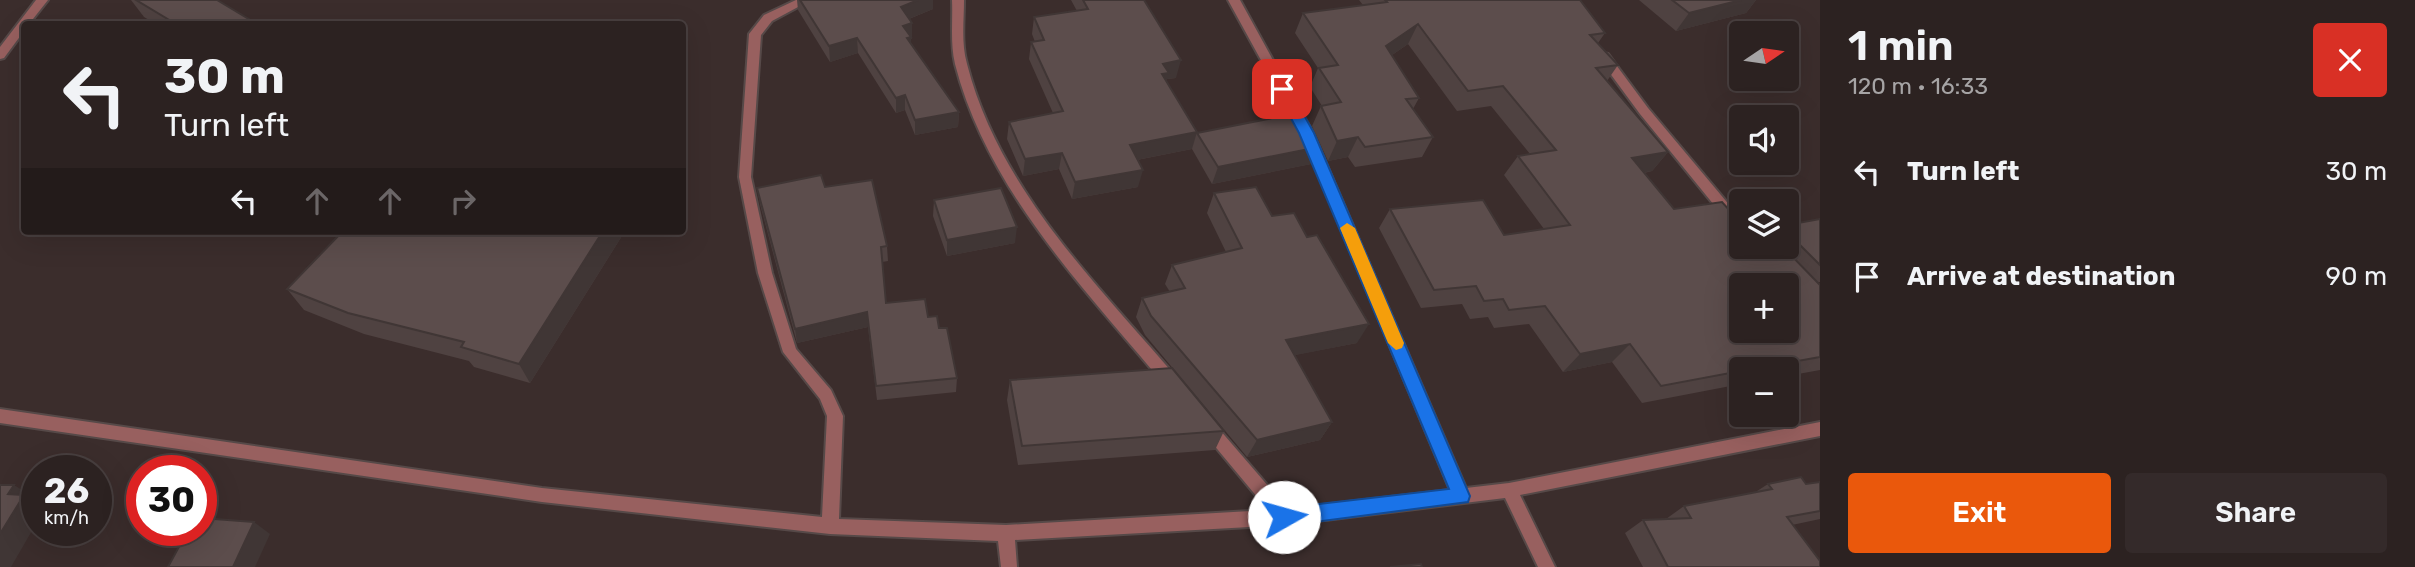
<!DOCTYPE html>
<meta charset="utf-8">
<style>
:root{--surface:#2c2221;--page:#342a2a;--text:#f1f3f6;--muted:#a6a4a5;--line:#483f3f;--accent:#ea580c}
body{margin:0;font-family:Rubik,sans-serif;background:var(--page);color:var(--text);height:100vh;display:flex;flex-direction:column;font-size:26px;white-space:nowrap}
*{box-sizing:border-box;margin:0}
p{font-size:23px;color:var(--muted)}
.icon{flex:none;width:38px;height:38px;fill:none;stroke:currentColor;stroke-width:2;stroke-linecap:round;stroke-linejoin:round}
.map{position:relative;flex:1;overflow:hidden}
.details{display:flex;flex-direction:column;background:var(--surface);width:595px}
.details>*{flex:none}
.top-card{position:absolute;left:21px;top:21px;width:665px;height:214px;border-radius:7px;box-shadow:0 7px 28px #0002,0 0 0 2px var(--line);background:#2c2221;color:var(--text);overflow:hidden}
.needle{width:46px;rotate:77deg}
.fabs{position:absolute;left:1729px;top:21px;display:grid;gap:14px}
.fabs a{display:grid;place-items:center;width:70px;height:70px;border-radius:7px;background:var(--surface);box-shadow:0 7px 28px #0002,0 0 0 2px var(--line);font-size:35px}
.speed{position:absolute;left:21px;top:455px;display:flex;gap:14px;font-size:35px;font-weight:700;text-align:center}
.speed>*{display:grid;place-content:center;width:91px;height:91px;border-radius:50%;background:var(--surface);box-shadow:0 7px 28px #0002,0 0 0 2px var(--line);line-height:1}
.speed small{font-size:18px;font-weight:400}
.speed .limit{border:10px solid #d22;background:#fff;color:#111}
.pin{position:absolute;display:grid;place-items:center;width:60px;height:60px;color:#fff;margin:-30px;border-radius:14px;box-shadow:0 4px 10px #0006}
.me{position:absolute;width:77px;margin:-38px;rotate:83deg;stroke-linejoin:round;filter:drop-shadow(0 0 5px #0008)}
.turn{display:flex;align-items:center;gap:24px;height:147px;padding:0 28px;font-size:32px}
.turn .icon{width:91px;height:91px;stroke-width:2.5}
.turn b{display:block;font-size:49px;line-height:60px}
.lanes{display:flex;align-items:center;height:66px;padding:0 28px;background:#0003;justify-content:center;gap:35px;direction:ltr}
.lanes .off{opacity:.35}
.round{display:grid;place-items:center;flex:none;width:74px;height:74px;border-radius:7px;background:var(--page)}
.summary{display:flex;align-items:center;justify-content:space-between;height:119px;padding:0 28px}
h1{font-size:42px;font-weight:600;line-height:52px}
.action{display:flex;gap:14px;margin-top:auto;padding:14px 28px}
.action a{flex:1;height:80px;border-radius:7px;background:var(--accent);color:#fff;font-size:28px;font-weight:600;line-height:80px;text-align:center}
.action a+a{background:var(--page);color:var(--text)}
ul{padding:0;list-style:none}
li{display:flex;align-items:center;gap:21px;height:105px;padding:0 28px}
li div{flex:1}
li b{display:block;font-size:26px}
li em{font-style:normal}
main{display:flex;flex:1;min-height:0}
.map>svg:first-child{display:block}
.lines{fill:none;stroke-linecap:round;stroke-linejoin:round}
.minor-casing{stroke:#564948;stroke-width:4}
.minor{fill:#98605f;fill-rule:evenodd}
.wall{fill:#4f4241}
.shaded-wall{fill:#403635}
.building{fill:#5c4d4c;stroke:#403635;stroke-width:2;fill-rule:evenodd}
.route{fill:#1a73e8;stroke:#114b97;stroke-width:2}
.slow{fill:#f59e0b}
</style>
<main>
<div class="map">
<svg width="1820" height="567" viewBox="0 0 1820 567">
<rect width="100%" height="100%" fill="#3b2d2c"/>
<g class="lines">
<g class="minor-casing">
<g id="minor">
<polygon points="36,0 48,0 29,24 24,24 24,31 4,58 0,59 0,47"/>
<polygon points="796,0 811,0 772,21 761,35 751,177 772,273 796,349 831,390 843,416 839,519 1006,525 1268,510 1203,432 1200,427 1203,422 1208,420 1213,422 1288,509 1450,490 1301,133 1228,0 1240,0 1313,133 1466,488 1509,483 1820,422 1820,436 1520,495 1555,567 1538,567 1505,498 1284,525 1015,540 1017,567 1001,567 998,541 830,534 542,502 0,423 0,409 542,488 822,517 827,416 820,399 783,352 758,273 739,177 749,34 764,15"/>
<path d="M 952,0 L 964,0 C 964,21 961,43 967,64 C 999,189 1097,284 1178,379 L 1181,384 L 1178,389 L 1173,390 L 1168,389 C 1086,290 988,192 955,64 C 950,43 953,21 952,0 Z"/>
<polygon points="1604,53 1608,54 1648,108 1741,219 1741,233 1736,232 1640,114 1598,57"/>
</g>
</g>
<use href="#minor" class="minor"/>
</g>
<g class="wall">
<polygon points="131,0 217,0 257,24 156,24 144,17"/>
<polygon points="797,0 933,0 933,9 909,19 912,23 912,39 911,39 911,43 959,112 958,127 915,135 905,110 896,113 858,53 830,62 798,10"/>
<polygon points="1071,0 1144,0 1176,78 1167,79 1166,82 1197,132 1311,164 1212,184 1192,149 1137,160 1138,187 1072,199 1059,169 1023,176 1007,139 1009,122 1053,113 1029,59 1031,42 1035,42 1032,34 1034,17 1077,11"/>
<polygon points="1359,0 1580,0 1605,33 1598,43 1618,65 1607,81 1668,152 1652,171 1644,173 1674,209 1741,247 1787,247 1787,225 1820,219 1820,282 1818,282 1820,285 1820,370 1787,376 1787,369 1741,369 1741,384 1642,403 1612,362 1563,372 1529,324 1494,328 1488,317 1470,319 1462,304 1421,308 1379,228 1390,209 1504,235 1544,229 1504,175 1518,156 1530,154 1491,106 1457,111 1408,44 1392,55 1419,98 1413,109 1433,137 1422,157 1355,167 1348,157 1328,161 1312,126 1321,106 1322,106 1310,87 1318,68 1295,33 1303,13 1363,5"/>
<polygon points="1639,0 1756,0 1746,13 1676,31"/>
<polygon points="825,187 887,246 888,261 882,262 886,303 928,317 939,328 957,378 956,392 877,400 868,327 797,343 760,204 757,188"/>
<polygon points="1214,193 1272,216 1357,343 1294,355 1332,422 1320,440 1247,457 1145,335 1136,317 1142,298 1170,292 1165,284 1172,265 1226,252 1207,213"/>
<polygon points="934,200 1015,243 947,256 933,216"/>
<polygon points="343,231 625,231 530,383 474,367 469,361 364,334 304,310 287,289"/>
<polygon points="1010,380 1224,431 1215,450 1018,465 1007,400"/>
<polygon points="1820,482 1820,519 1792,525 1820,567 1643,567 1625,533 1643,520 1666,519 1684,506 1754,493 1768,484 1806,484"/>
</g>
<g class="shaded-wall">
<polygon points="918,0 933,0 933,9 901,22 901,7"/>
<polygon points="1741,0 1756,0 1746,13 1676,31 1689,13"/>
<polygon points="912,23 912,39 911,39 911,53 903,26"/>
<polygon points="1418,24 1408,44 1376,66 1386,46"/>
<polygon points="857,38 858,53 830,62 829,46"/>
<polygon points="1181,60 1176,78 1167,79 1164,90 1157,91 1163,64"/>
<polygon points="905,95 905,110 896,113 896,98"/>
<polygon points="959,112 958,127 915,135 915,120"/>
<polygon points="1197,132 1192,149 1126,162 1130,145"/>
<polygon points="1358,137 1348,157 1328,161 1337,141"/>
<polygon points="1319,147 1311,164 1212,184 1218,167"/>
<polygon points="1668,152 1652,171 1616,177 1632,158"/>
<polygon points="1062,153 1059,169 1023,176 1025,159"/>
<polygon points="1143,170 1138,187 1072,199 1075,182"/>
<polygon points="1017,227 1015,243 947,256 947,240"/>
<polygon points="603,231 625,231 530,383 519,364"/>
<polygon points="867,312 868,327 797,343 795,329"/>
<polygon points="1369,324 1357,343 1276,359 1286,340"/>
<polygon points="1630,344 1612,362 1563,372 1580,354"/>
<polygon points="1332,422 1320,440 1247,457 1257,440"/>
<polygon points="14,485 35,498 33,501 37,503 37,522 11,567 0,567 0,534 8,494"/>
<polygon points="254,522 270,534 255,567 233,567"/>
</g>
<g class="building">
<polygon points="136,0 217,0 257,24 176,24"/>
<polygon points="800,0 918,0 901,7 912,23 903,26 911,37 907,38 959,112 915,120 905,95 896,98 857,38 829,46"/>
<polygon points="1083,0 1144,0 1181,60 1163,64 1169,73 1162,74 1197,132 1130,145 1143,170 1075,182 1062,153 1025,159 1009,122 1063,111 1031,42 1044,40 1034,17 1088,9"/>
<path d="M 1385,0 L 1580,0 L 1605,33 L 1590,35 L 1618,65 L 1596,68 L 1668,152 L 1632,158 L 1674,209 L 1722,202 L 1741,223 L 1741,247 L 1783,247 L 1820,285 L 1820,357 L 1752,369 L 1741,369 L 1741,371 L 1661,386 L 1630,344 L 1580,354 L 1545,306 L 1509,310 L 1503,299 L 1484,301 L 1476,286 L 1434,290 L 1390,209 L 1483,200 L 1504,235 L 1570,225 L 1518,156 L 1556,150 L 1503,86 L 1468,91 L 1418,24 L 1386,46 L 1419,98 L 1406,99 L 1433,137 L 1365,147 L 1358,137 L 1337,141 L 1321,106 L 1341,102 L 1319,68 L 1338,65 L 1303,13 L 1387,2 ZM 1741,285 L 1787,285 L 1787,331 L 1741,331 Z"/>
<polygon points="1672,0 1741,0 1689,13"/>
<polygon points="1303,112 1319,147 1218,167 1197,133"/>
<polygon points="821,175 825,187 872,180 887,246 881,247 886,303 925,299 928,317 937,316 939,328 947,328 957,378 876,386 867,312 795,329 757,188"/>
<polygon points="1256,187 1272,216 1294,213 1307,237 1317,235 1369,324 1286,340 1332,422 1257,440 1151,316 1142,298 1185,288 1172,265 1242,248 1214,193"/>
<polygon points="1001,188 1017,227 947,240 934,200"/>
<polygon points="1820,219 1820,265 1787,232 1787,225"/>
<polygon points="343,231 603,231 519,364 461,347 464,342 348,313 287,289"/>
<polygon points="1172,368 1224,431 1022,446 1010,380"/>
<polygon points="1801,477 1806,484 1820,482 1820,511 1787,517 1820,561 1820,567 1668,567 1643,520 1691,518 1684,506 1772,489 1768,484"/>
<polygon points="0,485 14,485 8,494 24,495 0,534"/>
<polygon points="201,518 254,522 233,567 168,567 188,530 201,530"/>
<polygon points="1421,564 1422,567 1390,567"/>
</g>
<polygon class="route" points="1282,84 1287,85 1314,133 1470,496 1468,502 1284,526 1277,523 1274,517 1277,511 1284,508 1449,489 1299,133 1275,89"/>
<polygon class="slow" points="1347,223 1355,228 1404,343 1402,348 1396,350 1388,343 1340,228"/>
</svg>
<div class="fabs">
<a><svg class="needle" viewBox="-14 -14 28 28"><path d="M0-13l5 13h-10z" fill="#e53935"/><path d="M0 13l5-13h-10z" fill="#a6a4a5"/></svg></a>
<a><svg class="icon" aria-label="sound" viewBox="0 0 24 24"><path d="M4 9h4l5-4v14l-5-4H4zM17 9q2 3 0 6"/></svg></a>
<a><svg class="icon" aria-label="layers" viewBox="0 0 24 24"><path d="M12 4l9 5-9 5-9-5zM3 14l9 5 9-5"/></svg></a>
<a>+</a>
<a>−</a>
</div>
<div class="speed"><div>26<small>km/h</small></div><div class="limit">30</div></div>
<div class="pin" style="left:1282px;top:89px;background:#d93025"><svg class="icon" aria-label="arrive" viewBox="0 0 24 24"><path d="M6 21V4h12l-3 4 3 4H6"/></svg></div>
<svg class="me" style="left:1284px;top:517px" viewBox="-20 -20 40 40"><circle r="19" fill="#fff"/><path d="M0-13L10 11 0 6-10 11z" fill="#1a73e8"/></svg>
<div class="top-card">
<div class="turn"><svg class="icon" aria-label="left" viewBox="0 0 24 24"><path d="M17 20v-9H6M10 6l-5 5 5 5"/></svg><div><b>30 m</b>Turn left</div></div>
<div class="lanes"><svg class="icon" aria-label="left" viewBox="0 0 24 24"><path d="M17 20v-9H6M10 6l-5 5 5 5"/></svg><svg class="icon off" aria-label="ahead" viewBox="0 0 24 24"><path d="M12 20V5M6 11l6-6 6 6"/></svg><svg class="icon off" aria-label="ahead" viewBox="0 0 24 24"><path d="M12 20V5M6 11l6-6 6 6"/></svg><svg class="icon off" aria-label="right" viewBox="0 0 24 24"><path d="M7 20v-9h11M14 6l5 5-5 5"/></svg></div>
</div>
</div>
<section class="details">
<div class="summary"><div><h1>1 min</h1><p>120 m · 16:33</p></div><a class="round" style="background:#d93025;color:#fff"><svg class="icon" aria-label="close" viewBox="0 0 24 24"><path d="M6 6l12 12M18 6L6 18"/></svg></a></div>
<ul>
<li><svg class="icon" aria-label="left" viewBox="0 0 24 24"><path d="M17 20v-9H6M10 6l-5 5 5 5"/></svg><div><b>Turn left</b></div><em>30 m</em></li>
<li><svg class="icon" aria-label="arrive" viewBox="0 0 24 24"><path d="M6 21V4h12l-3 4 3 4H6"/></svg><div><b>Arrive at destination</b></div><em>90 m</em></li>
</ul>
<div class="action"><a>Exit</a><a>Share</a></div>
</section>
</main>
